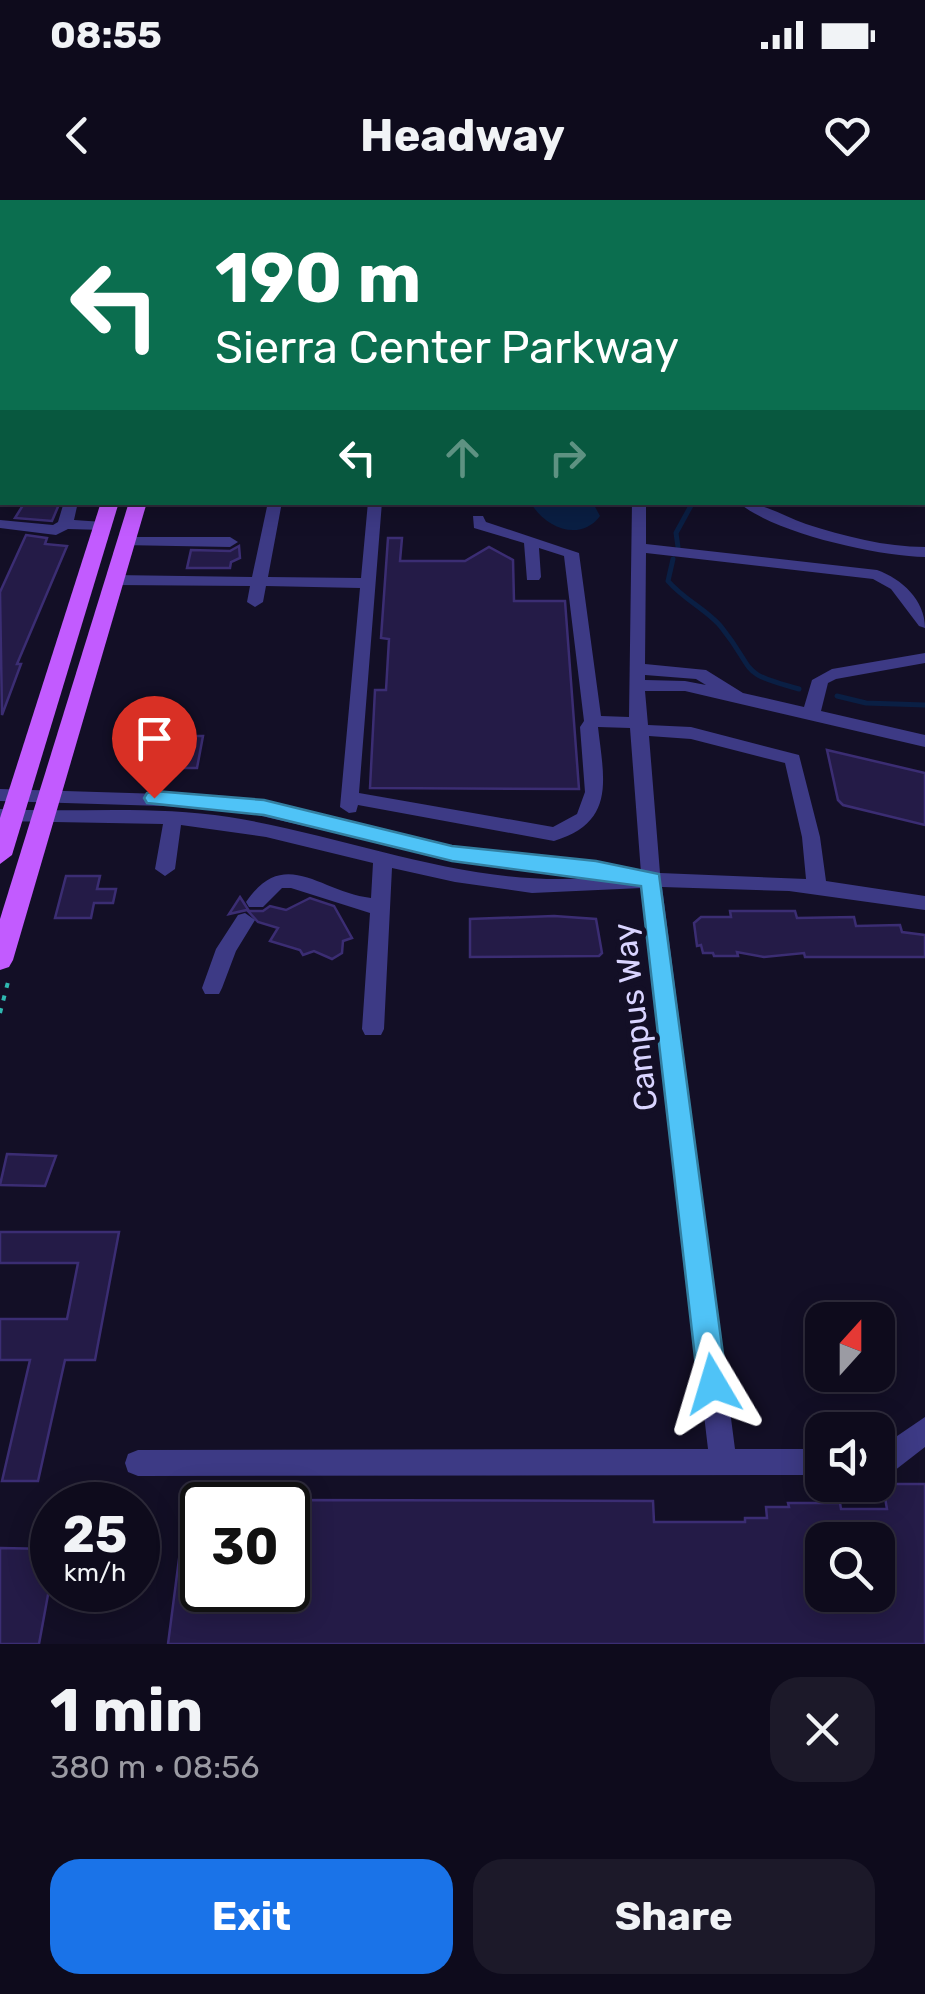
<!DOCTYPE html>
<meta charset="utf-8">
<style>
:root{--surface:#0e0b1c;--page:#1c1929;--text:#f1f3f6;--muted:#9b9ba3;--line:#2e2b3b;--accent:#1a73e8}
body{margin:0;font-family:Rubik,sans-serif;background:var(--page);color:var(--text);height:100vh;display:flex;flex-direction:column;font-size:38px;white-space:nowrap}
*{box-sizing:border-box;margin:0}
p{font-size:32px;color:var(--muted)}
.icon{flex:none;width:55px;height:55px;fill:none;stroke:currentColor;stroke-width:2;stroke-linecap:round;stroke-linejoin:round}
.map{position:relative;height:1444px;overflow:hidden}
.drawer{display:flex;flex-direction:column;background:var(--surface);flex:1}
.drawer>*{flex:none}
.hud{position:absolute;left:0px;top:0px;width:925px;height:305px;box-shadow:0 5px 25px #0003,0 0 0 2px var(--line);background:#0b6e4f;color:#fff;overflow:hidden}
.needle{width:65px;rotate:21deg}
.fabs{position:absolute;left:805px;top:1102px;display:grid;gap:20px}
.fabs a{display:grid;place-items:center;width:90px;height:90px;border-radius:20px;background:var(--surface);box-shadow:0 5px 25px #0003,0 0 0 2px var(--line);font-size:50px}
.speed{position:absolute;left:30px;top:1282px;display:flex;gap:20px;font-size:50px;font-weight:700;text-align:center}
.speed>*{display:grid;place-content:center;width:130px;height:130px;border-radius:50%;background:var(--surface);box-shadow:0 5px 25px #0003,0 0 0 2px var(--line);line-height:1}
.speed small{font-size:25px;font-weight:400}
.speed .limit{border:5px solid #111;border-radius:15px;background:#fff;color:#111}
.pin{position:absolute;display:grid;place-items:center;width:85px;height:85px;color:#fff;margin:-102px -42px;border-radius:50% 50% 50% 0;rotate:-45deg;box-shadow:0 0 10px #0007}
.pin .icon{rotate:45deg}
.me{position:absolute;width:110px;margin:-55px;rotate:353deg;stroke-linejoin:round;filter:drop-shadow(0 0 8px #0008)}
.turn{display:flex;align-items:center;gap:35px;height:210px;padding:0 50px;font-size:45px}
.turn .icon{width:130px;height:130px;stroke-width:2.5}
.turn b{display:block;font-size:70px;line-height:85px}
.lanes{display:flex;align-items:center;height:95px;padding:0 50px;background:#0003;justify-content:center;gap:50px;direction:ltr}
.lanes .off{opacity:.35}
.round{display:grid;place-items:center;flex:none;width:105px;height:105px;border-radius:30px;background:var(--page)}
.head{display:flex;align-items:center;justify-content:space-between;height:170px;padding:0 50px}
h1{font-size:60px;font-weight:700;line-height:75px}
.cta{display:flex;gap:20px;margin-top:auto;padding:20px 50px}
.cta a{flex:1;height:115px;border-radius:30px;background:var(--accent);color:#fff;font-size:40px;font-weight:700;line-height:115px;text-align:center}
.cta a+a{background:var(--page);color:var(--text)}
.status{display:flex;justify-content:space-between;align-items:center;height:70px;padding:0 50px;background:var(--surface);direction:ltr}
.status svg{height:28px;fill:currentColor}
header{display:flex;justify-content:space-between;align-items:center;height:130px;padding:0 50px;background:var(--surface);font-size:45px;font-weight:700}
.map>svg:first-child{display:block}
.water{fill:#0a1f44}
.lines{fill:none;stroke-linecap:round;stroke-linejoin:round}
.stream{stroke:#0a1f44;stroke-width:5}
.building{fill:#241b47;stroke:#3b2d73;stroke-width:2.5;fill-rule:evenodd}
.path{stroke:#2fb8b0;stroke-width:4;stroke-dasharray:5 8;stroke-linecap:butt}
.minor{fill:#3d3a85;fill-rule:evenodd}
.major{fill:#c25bff;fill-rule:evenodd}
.route{fill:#4fc3f7;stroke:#337fa1;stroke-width:2.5}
.labels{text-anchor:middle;stroke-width:10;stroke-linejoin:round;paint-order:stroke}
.street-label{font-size:32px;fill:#d9d4ff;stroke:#130f26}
</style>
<div class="status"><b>08:55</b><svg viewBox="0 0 49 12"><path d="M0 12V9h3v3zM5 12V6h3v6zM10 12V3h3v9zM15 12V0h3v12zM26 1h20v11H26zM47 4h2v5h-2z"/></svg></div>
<header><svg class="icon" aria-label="back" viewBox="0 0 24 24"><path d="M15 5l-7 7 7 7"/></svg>Headway<svg class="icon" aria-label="heart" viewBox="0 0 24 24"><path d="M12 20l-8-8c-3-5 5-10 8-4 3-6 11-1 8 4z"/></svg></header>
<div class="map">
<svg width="925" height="1444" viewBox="0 0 925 1444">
<rect width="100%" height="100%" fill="#130f26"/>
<path class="water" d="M 531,303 L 593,303 L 600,316 C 580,343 544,327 531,303 Z"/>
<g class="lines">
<g class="stream">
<polyline points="678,347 676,333 693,302"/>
<path d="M 673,359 L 668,381 C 684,400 709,411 722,428 C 758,473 736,472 799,489"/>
<polyline points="837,496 866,503 925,505"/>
</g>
</g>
<g class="building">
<polygon points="25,302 60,302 52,321 15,318"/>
<polygon points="26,335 47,338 45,344 67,346 17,464 21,464 2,515 0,392"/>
<polygon points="388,338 402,338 400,361 465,361 489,347 513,360 514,401 565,401 579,589 370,588 375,490 386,490 389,439 381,438"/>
<polygon points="239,346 240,358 231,362 230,368 187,368 191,350 230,351"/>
<polygon points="129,536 203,536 197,568 141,568 124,555"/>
<polygon points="827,550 925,573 925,625 843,605 838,600"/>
<polygon points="66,676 100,676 97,689 116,689 113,703 94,703 91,718 55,718"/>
<polygon points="240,697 249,711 263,711 270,706 286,710 310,698 334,706 352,738 343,741 342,753 332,759 314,751 303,755 300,750 270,741 278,728 258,722 247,710 229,714"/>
<polygon points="730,711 795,711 797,718 854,717 856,726 900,725 902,732 925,735 925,757 805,757 804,753 764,757 737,752 738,756 714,756 713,753 703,753 701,745 697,746 694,723 701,717 731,717"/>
<polygon points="554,716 596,719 602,753 599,756 470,757 470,719"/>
<polygon points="7,954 56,956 45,986 0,985"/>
<polygon points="0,1032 119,1032 95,1160 65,1160 38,1281 2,1281 30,1160 0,1160 0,1119 67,1119 78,1063 0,1063"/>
<path d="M 891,1284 L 925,1284 L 925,1444 L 168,1444 L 186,1305 L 202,1305 L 202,1390 L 288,1390 L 288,1300 L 653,1301 L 654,1322 L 745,1322 L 745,1318 L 767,1318 L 766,1307 L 789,1307 L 788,1303 L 840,1303 L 841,1309 L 887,1309 L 884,1292 L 892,1292 ZM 822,1340 L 878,1340 L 878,1395 L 822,1395 Z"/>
<polygon points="0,1348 52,1349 52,1373 39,1444 0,1444"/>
</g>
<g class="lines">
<polyline class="path" points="0,813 8,782"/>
<g class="minor">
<polygon points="61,0 71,0 72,2 62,2"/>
<polygon points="236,0 253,0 254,2 238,2"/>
<polygon points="2,119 2,128 0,129 0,120"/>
<polygon points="922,152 925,153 925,161 922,160"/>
<polygon points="925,183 925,192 922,193 922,184"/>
<rect x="922" y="234" width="3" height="8"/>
<rect x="0" y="249" width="2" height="8"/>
<polygon points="64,302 78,302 74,320 103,322 110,326 103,330 68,329 56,335 0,328 0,320 53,325 58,322"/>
<path d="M 268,302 L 282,302 L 268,377 L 361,378 L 368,302 L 382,302 L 359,593 L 553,627 L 577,614 L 585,592 L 580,527 L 584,521 L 564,356 L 539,348 L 541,377 L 539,380 L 527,380 L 524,343 L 474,328 L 473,316 L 483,316 L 486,322 L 579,353 L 601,516 L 629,517 L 632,302 L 646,302 L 646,344 L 877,370 C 902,379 925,400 925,428 L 919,426 L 891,389 L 873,379 L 646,353 L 645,464 L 706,470 L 743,493 L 804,507 L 812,480 L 832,469 L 925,453 L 925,463 L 836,479 L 828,483 L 821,511 L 925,535 L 925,547 L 685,491 L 645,491 L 648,525 L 691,527 L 799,555 L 820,637 L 826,681 L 925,696 L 925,710 L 789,691 L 662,687 L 735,1249 L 822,1249 L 822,1275 L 138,1276 L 128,1272 L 125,1263 L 128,1254 L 138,1250 L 708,1249 L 642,688 L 532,693 L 455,682 L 392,668 L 384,829 L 381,835 L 365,835 L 362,829 L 370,713 L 291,688 L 282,688 L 263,707 L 249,707 L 246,702 C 285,645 321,693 371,698 L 373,663 L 266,637 L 181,625 L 175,669 L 165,676 L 155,669 L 163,624 L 0,621 L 0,609 C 76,613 153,605 229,617 C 349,636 465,687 589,678 L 453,660 L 227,608 L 0,601 L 0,589 L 227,596 L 453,646 L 629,669 L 641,673 L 630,528 L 598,527 C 604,580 616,622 554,641 L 358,605 L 356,612 L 349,613 L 340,607 L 360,388 L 266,386 L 263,402 L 255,407 L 247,402 L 250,386 L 114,385 L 106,380 L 114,375 L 252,377 ZM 645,475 L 696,479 L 706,485 L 685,481 L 645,480 ZM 649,536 L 691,539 L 785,563 L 802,637 L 806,679 L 660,673 Z"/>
<path d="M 738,302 C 762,302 783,316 806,324 C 844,336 885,347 925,347 L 925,357 C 878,356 773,333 738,302 Z"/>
<polygon points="126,337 230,337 238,342 230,347 121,345 121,339"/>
<polygon points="245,713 255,720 236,751 222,788 219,794 205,794 202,788 216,749 238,715"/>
<polygon points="925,1217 925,1247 894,1271 878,1275 878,1249"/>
</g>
<g class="major">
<polygon points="0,152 2,153 2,163 0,162"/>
<polygon points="101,302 119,302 12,655 0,664 0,618"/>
<polygon points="129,302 147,302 13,760 9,767 0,770 0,719"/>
</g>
</g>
<polygon class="route" points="154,591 264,600 452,646 596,661 659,674 727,1184 723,1194 713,1198 702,1194 698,1184 641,686 452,661 264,615 147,603 144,598 147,593"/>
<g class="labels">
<g class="street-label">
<text transform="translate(635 817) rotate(-97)" y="11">Campus Way</text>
</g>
</g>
</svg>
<div class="fabs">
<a><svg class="needle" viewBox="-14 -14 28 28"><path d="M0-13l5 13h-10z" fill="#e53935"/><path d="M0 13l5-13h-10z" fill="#9b9ba3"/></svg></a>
<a><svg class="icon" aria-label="sound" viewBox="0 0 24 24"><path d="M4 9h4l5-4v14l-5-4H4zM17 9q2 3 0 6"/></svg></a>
<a><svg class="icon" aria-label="search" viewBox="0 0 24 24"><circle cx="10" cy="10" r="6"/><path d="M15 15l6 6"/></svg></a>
</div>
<div class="speed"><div>25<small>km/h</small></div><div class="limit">30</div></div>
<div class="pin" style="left:154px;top:598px;background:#d93025"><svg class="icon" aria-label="arrive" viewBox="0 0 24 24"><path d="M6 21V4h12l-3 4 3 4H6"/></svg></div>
<svg class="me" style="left:713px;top:1184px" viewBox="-20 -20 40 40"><path d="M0-17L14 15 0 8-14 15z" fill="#4fc3f7" stroke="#fff" stroke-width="4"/></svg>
<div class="hud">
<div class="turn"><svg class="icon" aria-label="left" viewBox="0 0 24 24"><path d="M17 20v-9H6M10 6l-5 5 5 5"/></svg><div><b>190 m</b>Sierra Center Parkway</div></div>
<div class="lanes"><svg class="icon" aria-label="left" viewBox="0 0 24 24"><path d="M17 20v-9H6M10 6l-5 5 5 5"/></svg><svg class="icon off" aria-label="ahead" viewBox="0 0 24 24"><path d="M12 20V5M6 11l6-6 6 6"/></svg><svg class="icon off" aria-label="right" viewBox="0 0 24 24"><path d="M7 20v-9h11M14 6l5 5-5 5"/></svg></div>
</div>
</div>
<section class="drawer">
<div class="head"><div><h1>1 min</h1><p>380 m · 08:56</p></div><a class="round"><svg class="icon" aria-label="close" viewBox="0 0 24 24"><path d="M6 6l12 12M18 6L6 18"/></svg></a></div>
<div class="cta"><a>Exit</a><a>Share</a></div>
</section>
